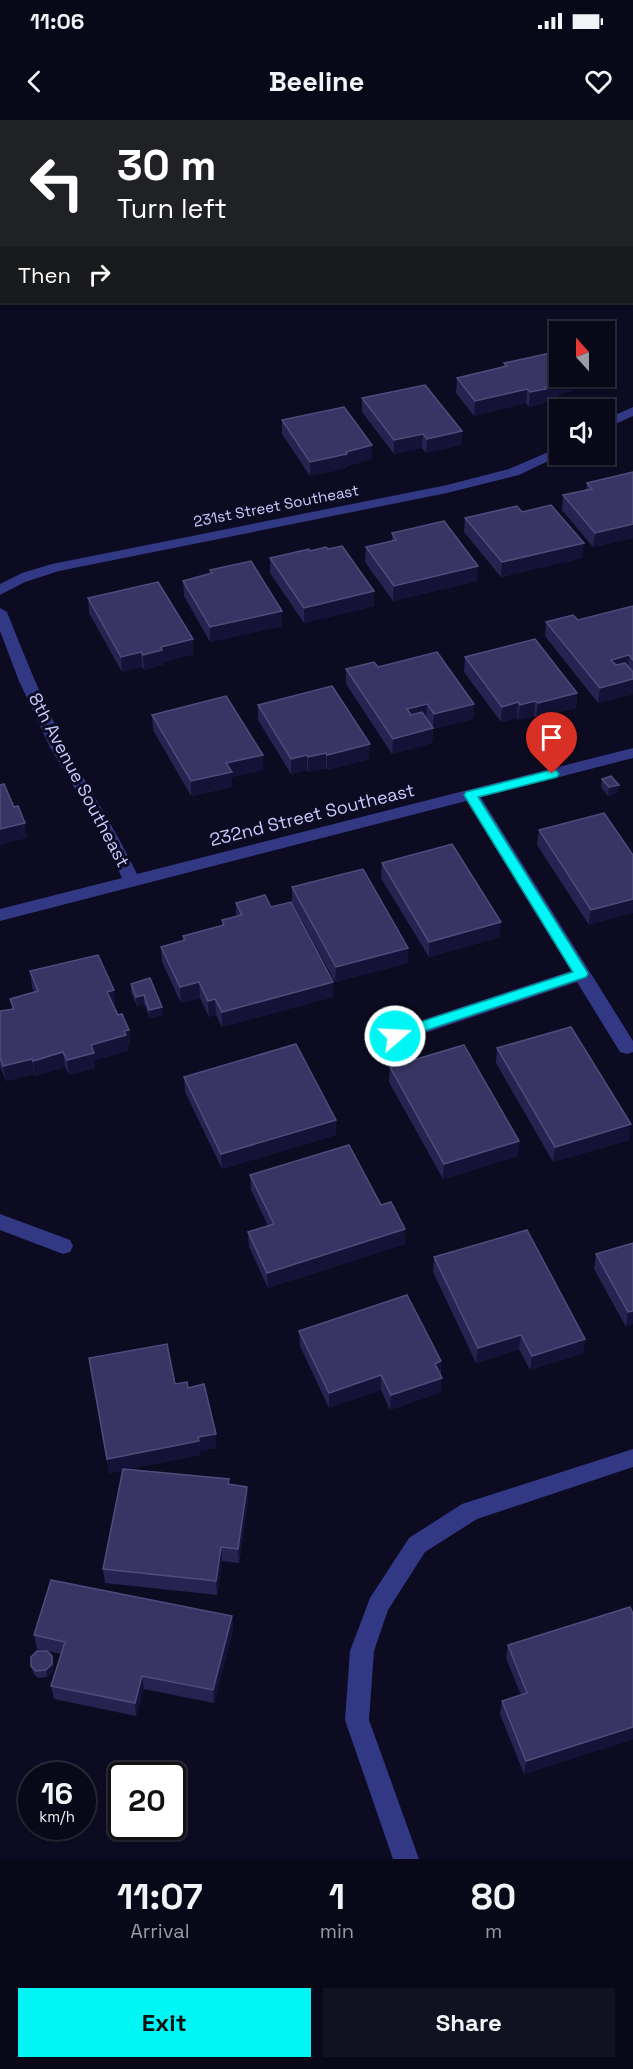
<!DOCTYPE html>
<style>
:root{--surface:#090819;--page:#121122;--text:#f1f3f6;--muted:#999aa2;--line:#292938;--accent:#00f6f4}
body{margin:0;font-family:"Space Grotesk",sans-serif;background:var(--page);color:var(--text);height:100vh;display:flex;flex-direction:column;font-size:22px;white-space:nowrap}
*{box-sizing:border-box;margin:0}
p{font-size:20px;color:var(--muted)}
.icon{flex:none;width:33px;height:33px;fill:none;stroke:currentColor;stroke-width:2;stroke-linecap:round;stroke-linejoin:round}
.map{position:relative;height:1739px;overflow:hidden}
.side{display:flex;flex-direction:column;background:var(--surface);flex:1}
.side>*{flex:none}
.guide{position:absolute;left:0px;top:0px;width:633px;height:183px;box-shadow:0 2px 4px #0004,0 0 0 2px var(--line);background:#202124;color:#fff;overflow:hidden}
.needle{width:39px;rotate:339deg}
.buttons{position:absolute;left:549px;top:201px;display:grid;gap:12px}
.buttons a{display:grid;place-items:center;width:66px;height:66px;border-radius:0px;background:var(--surface);box-shadow:0 2px 4px #0004,0 0 0 2px var(--line);font-size:30px}
.speed{position:absolute;left:18px;top:1642px;display:flex;gap:12px;font-size:30px;font-weight:700;text-align:center}
.speed>*{display:grid;place-content:center;width:78px;height:78px;border-radius:50%;background:var(--surface);box-shadow:0 2px 4px #0004,0 0 0 2px var(--line);line-height:1}
.speed small{font-size:15px;font-weight:400}
.speed .limit{border:3px solid #111;border-radius:9px;background:#fff;color:#111}
.pin{position:absolute;display:grid;place-items:center;width:51px;height:51px;color:#fff;margin:-62px -26px;border-radius:50% 50% 50% 0;rotate:-45deg;box-shadow:0 0 6px #0007}
.pin .icon{rotate:45deg}
.me{position:absolute;width:66px;margin:-33px;rotate:71deg;stroke-linejoin:round;filter:drop-shadow(0 0 4px #0008)}
.turn{display:flex;align-items:center;gap:21px;height:126px;padding:0 18px;font-size:27px}
.turn .icon{width:78px;height:78px;stroke-width:2.5}
.turn b{display:block;font-size:42px;line-height:51px}
.then{display:flex;align-items:center;height:57px;padding:0 18px;background:#0003;gap:12px;font-size:22px}
.eta{display:flex;justify-content:space-evenly;align-items:center;height:102px;text-align:center}
.eta b{font-size:36px;font-weight:800;line-height:42px}
.primary-button{display:flex;gap:12px;margin-top:auto;padding:12px 18px}
.primary-button a{flex:1;height:69px;border-radius:0px;background:var(--accent);color:#111;font-size:24px;font-weight:800;line-height:69px;text-align:center}
.primary-button a+a{background:var(--page);color:var(--text)}
.status{display:flex;justify-content:space-between;align-items:center;height:42px;padding:0 30px;background:var(--surface);direction:ltr}
.status svg{height:16px;fill:currentColor}
header{display:flex;justify-content:space-between;align-items:center;height:78px;padding:0 18px;background:var(--surface);font-size:27px;font-weight:800}
.map>svg:first-child{display:block}
.lines{fill:none;stroke-linecap:round;stroke-linejoin:round}
.lane{fill:#323884;fill-rule:evenodd}
.street{fill:#323884;fill-rule:evenodd}
.wall{fill:#262351}
.shaded-wall{fill:#141236}
.building{fill:#383564;stroke:#4f4c7c;stroke-width:1.5}
.route{fill:#00f6f4;stroke:#00a09f;stroke-width:1.5}
.labels{text-anchor:middle;stroke-width:6;stroke-linejoin:round;paint-order:stroke}
.far-street-label{font-size:15px;fill:#cbcbff;stroke:#0c0b21}
.street-label{font-size:18px;fill:#cbcbff;stroke:#0c0b21}
</style>
<div class="status"><b>11:06</b><svg viewBox="0 0 49 12"><path d="M0 12V9h3v3zM5 12V6h3v6zM10 12V3h3v9zM15 12V0h3v12zM26 1h20v11H26zM47 4h2v5h-2z"/></svg></div>
<header><svg class="icon" aria-label="back" viewBox="0 0 24 24"><path d="M15 5l-7 7 7 7"/></svg>Beeline<svg class="icon" aria-label="heart" viewBox="0 0 24 24"><path d="M12 20l-8-8c-3-5 5-10 8-4 3-6 11-1 8 4z"/></svg></header>
<div class="map">
<svg width="633" height="1739" viewBox="0 0 633 1739">
<rect width="100%" height="100%" fill="#0c0b21"/>
<g class="lines">
<g class="lane">
<polygon points="465,0 490,0 491,2 466,2"/>
<polygon points="548,0 566,0 547,2"/>
<polygon points="471,670 477,671 633,921 633,932 627,934 620,932 577,862 401,921 395,923 389,921 386,916 389,911 571,851 463,675 465,671"/>
</g>
<g class="street">
<polygon points="633,287 633,296 604,309 604,300"/>
<polygon points="560,327 560,334 563,334 519,355 447,373 59,451 25,462 0,475 0,464 22,453 52,444 447,365 509,349"/>
<path d="M 0,488 L 7,492 C 25,537 43,583 66,626 C 89,670 116,710 137,754 L 633,628 L 633,638 L 0,801 L 0,789 L 122,758 L 102,714 L 50,627 L 19,561 L 0,511 Z"/>
<polygon points="0,1094 70,1120 73,1126 70,1132 63,1134 0,1110"/>
<polygon points="633,1329 633,1347 477,1399 425,1432 388,1490 374,1531 369,1600 419,1739 393,1739 345,1600 350,1531 370,1478 409,1418 462,1384"/>
</g>
</g>
<g class="wall">
<polygon points="504,243 593,261 573,265 572,271 559,274 559,278 545,281 545,283 529,287 526,283 474,296 456,273 457,258 504,247"/>
<polygon points="362,278 462,311 461,325 426,333 422,328 394,334 362,292"/>
<polygon points="282,300 372,325 372,339 347,346 347,348 310,356 282,314"/>
<polygon points="633,352 633,418 593,427 562,390 563,375 586,370 587,363"/>
<polygon points="522,392 584,423 582,438 501,457 464,412 465,398"/>
<polygon points="392,413 477,461 393,481 365,442 366,427 392,421"/>
<polygon points="310,431 374,486 304,503 270,453 270,438"/>
<polygon points="210,450 282,506 210,522 184,476 183,461 210,453"/>
<polygon points="88,478 194,534 163,542 163,545 144,550 142,547 122,552 89,493"/>
<polygon points="633,486 633,574 598,583 545,516 546,502 578,500"/>
<polygon points="465,537 577,573 576,588 536,598 534,596 518,600 517,598 501,602 464,552"/>
<polygon points="378,547 474,584 473,599 433,609 432,623 392,634 346,564 346,549"/>
<polygon points="258,585 369,639 327,650 326,648 308,652 307,650 291,654 258,600"/>
<polygon points="152,595 263,650 232,657 232,667 191,676 153,610"/>
<polygon points="602,659 619,665 617,673 608,676 601,667"/>
<polygon points="604,693 589,805 537,725 539,710"/>
<polygon points="382,743 500,817 429,837 381,758"/>
<polygon points="292,767 408,828 408,843 335,862 292,782"/>
<polygon points="236,783 271,787 333,862 333,877 222,907 216,895 209,897 200,878 181,883 162,842 161,827 183,821 183,816 222,806 222,800 236,796"/>
<polygon points="30,851 114,870 115,885 114,886 118,895 129,910 130,925 127,926 128,931 94,940 95,948 69,955 65,947 35,956 34,954 6,961 0,946 0,891 12,889 10,879 34,872 32,867"/>
<polygon points="131,864 162,887 163,895 150,898 144,884 137,886 131,872"/>
<polygon points="497,928 629,1020 553,1042 496,943"/>
<polygon points="390,947 518,1036 443,1059 389,962"/>
<polygon points="184,957 336,1015 222,1049 185,972"/>
<polygon points="250,1055 381,1085 405,1124 268,1168 249,1127 248,1112 268,1106 251,1070"/>
<polygon points="633,1123 633,1204 626,1207 594,1149 596,1134"/>
<polygon points="434,1137 585,1219 583,1233 530,1250 519,1229 476,1243 433,1152"/>
<polygon points="299,1211 441,1241 441,1272 390,1290 381,1270 329,1288 300,1226"/>
<polygon points="89,1238 188,1268 216,1314 216,1328 199,1331 200,1335 129,1349 229,1359 229,1365 247,1367 248,1381 239,1443 222,1441 217,1475 105,1463 103,1449 122,1351 109,1353"/>
<polygon points="633,1494 633,1619 524,1654 500,1594 502,1581 521,1575 506,1538 508,1525"/>
<polygon points="232,1496 233,1510 214,1583 144,1569 136,1596 54,1579 51,1566 61,1534 47,1531 54,1543 53,1551 47,1557 38,1558 33,1553 31,1546 46,1531 37,1529 34,1515"/>
</g>
<g class="shaded-wall">
<polygon points="569,256 594,256 593,261 573,265 572,271 559,274 559,278 545,281 545,283 529,287 530,272 545,267 556,260"/>
<polygon points="527,269 526,283 474,296 475,281"/>
<polygon points="462,311 461,325 426,333 427,319"/>
<polygon points="423,314 422,328 394,334 394,320"/>
<polygon points="372,325 372,339 347,346 347,348 310,356 310,342"/>
<polygon points="633,404 633,418 593,427 595,413"/>
<polygon points="584,423 582,438 501,457 502,442"/>
<polygon points="478,446 477,461 393,481 394,466"/>
<polygon points="374,471 374,486 304,503 304,488"/>
<polygon points="282,491 282,506 210,522 210,507"/>
<polygon points="193,519 194,534 163,542 163,545 144,550 143,535 161,527"/>
<polygon points="141,532 142,547 122,552 121,537"/>
<polygon points="629,535 627,550 609,555 611,540"/>
<polygon points="633,559 633,574 598,583 600,568"/>
<polygon points="577,573 576,588 536,598 538,583"/>
<polygon points="535,581 534,596 518,600 520,585"/>
<polygon points="518,582 517,598 501,602 502,587"/>
<polygon points="427,584 426,599 407,604 407,589"/>
<polygon points="474,584 473,599 433,609 434,594"/>
<polygon points="433,608 432,623 392,634 393,619"/>
<polygon points="370,624 369,639 327,650 327,635"/>
<polygon points="326,633 326,648 308,652 308,637"/>
<polygon points="263,635 263,650 232,657 232,667 191,676 191,661 226,643"/>
<polygon points="307,635 307,650 291,654 291,639"/>
<polygon points="619,665 617,673 608,676 609,667"/>
<polygon points="25,703 27,718 0,725 0,709"/>
<polygon points="633,779 633,793 589,805 591,790"/>
<polygon points="501,802 500,817 429,837 429,822"/>
<polygon points="408,828 408,843 335,862 336,847"/>
<polygon points="199,862 200,878 181,883 180,867"/>
<polygon points="333,862 333,877 222,907 222,892"/>
<polygon points="114,870 115,885 109,887 107,872"/>
<polygon points="144,875 144,884 137,886 136,877"/>
<polygon points="215,879 216,895 209,897 208,881"/>
<polygon points="162,887 163,895 150,898 149,890"/>
<polygon points="129,910 130,925 127,926 128,931 94,940 95,948 69,955 67,940 91,925"/>
<polygon points="63,932 65,947 35,956 33,941"/>
<polygon points="32,939 34,954 6,961 3,946"/>
<polygon points="336,1000 336,1015 222,1049 221,1034"/>
<polygon points="631,1004 629,1020 553,1042 555,1027"/>
<polygon points="519,1021 518,1036 443,1059 444,1044"/>
<polygon points="405,1109 405,1124 268,1168 267,1153"/>
<polygon points="633,1191 633,1204 626,1207 628,1192"/>
<polygon points="521,1215 519,1229 476,1243 478,1228"/>
<polygon points="585,1219 583,1233 530,1250 532,1236"/>
<polygon points="441,1241 440,1255 435,1244"/>
<polygon points="381,1255 381,1270 329,1288 329,1273"/>
<polygon points="442,1258 441,1272 390,1290 391,1275"/>
<polygon points="216,1314 216,1328 199,1331 200,1335 109,1353 107,1339 198,1317"/>
<polygon points="247,1367 248,1381 239,1443 238,1429"/>
<polygon points="221,1427 222,1441 217,1475 216,1461"/>
<polygon points="232,1496 233,1510 214,1583 213,1570"/>
<polygon points="52,1536 54,1543 53,1551 47,1557 46,1550"/>
<polygon points="142,1556 144,1569 136,1596 135,1583"/>
<polygon points="633,1607 633,1619 524,1654 526,1641"/>
</g>
<g class="building">
<polygon points="611,0 633,0 633,2 612,2"/>
<polygon points="560,231 560,256 573,257 556,260 560,264 545,267 546,269 530,272 527,269 475,281 457,258 507,246 504,243"/>
<polygon points="425,265 462,311 427,319 423,314 394,320 362,278"/>
<polygon points="344,287 372,325 346,332 347,334 310,342 282,300"/>
<polygon points="633,352 633,404 595,413 563,375 592,369 587,363"/>
<polygon points="551,385 584,423 502,442 465,398 517,386 522,392"/>
<polygon points="444,401 478,446 394,466 366,427 396,420 392,413"/>
<polygon points="342,426 374,471 304,488 270,438 309,429 310,431 326,427 328,429"/>
<polygon points="251,441 282,491 210,507 183,461 212,453 210,450"/>
<polygon points="158,462 193,519 161,527 162,530 143,535 141,532 121,537 88,478"/>
<polygon points="633,486 633,540 629,535 611,540 616,545 625,543 633,552 633,559 600,568 546,502 573,495 578,500"/>
<polygon points="535,519 577,573 538,583 535,581 520,585 518,582 502,587 465,537"/>
<polygon points="437,532 474,584 434,594 427,584 407,589 411,595 422,592 433,608 393,619 346,549 374,542 378,547"/>
<polygon points="332,566 370,624 327,635 326,633 308,637 307,635 291,639 258,585"/>
<polygon points="226,576 263,635 226,643 232,652 191,661 152,595"/>
<polygon points="611,656 619,665 609,667 602,659"/>
<polygon points="4,664 14,687 18,686 25,703 0,709 0,665"/>
<polygon points="604,693 633,735 633,779 591,790 539,710"/>
<polygon points="452,724 501,802 429,822 382,743"/>
<polygon points="363,749 408,828 336,847 292,767"/>
<polygon points="265,775 271,787 291,782 333,862 222,892 215,879 208,881 199,862 180,867 161,827 185,820 183,816 224,805 222,800 242,795 236,783"/>
<polygon points="98,835 114,870 107,872 118,895 122,894 129,910 124,911 126,915 91,925 94,933 67,940 63,932 33,941 32,939 3,946 0,937 0,891 14,889 10,879 38,871 30,851"/>
<polygon points="150,858 162,887 149,890 144,875 136,877 131,864"/>
<polygon points="571,907 631,1004 555,1027 497,928"/>
<polygon points="296,924 336,1000 221,1034 184,957"/>
<polygon points="464,925 519,1021 444,1044 390,947"/>
<polygon points="349,1025 381,1085 391,1082 405,1109 267,1153 248,1112 274,1104 250,1055"/>
<polygon points="527,1110 585,1219 532,1236 521,1215 478,1228 434,1137"/>
<polygon points="633,1123 633,1191 628,1192 596,1134"/>
<polygon points="407,1175 441,1241 435,1244 442,1258 391,1275 381,1255 329,1273 299,1211"/>
<polygon points="167,1224 175,1264 187,1262 188,1268 204,1264 216,1314 198,1317 199,1321 107,1339 89,1238"/>
<polygon points="123,1349 229,1359 228,1364 247,1367 238,1429 221,1427 216,1461 103,1449"/>
<polygon points="51,1460 232,1496 213,1570 142,1556 135,1583 51,1566 65,1522 34,1515"/>
<polygon points="630,1487 633,1494 633,1607 526,1641 502,1581 527,1573 508,1525"/>
<polygon points="37,1531 47,1531 52,1536 52,1544 46,1550 36,1551 31,1546 31,1537"/>
</g>
<polygon class="route" points="552,650 557,651 559,654 557,657 478,677 586,850 588,854 586,857 400,919 390,919 388,916 390,912 573,852 464,675 466,672"/>
<g class="labels">
<g class="far-street-label">
<text transform="translate(276 386) rotate(-11)" y="5">231st Street Southeast</text>
</g>
<g class="street-label">
<text transform="translate(79 660) rotate(62)" y="6">8th Avenue Southeast</text>
<text transform="translate(312 695) rotate(-14)" y="6">232nd Street Southeast</text>
</g>
</g>
</svg>
<div class="buttons">
<a><svg class="needle" viewBox="-14 -14 28 28"><path d="M0-13l5 13h-10z" fill="#e53935"/><path d="M0 13l5-13h-10z" fill="#999aa2"/></svg></a>
<a><svg class="icon" aria-label="sound" viewBox="0 0 24 24"><path d="M4 9h4l5-4v14l-5-4H4zM17 9q2 3 0 6"/></svg></a>
</div>
<div class="speed"><div>16<small>km/h</small></div><div class="limit">20</div></div>
<div class="pin" style="left:552px;top:654px;background:#d93025"><svg class="icon" aria-label="arrive" viewBox="0 0 24 24"><path d="M6 21V4h12l-3 4 3 4H6"/></svg></div>
<svg class="me" style="left:395px;top:916px" viewBox="-20 -20 40 40"><circle r="17" fill="#00f6f4" stroke="#fff" stroke-width="3"/><path d="M0-11L8 9 0 5-8 9z" fill="#fff"/></svg>
<div class="guide">
<div class="turn"><svg class="icon" aria-label="left" viewBox="0 0 24 24"><path d="M17 20v-9H6M10 6l-5 5 5 5"/></svg><div><b>30 m</b>Turn left</div></div>
<div class="then">Then<svg class="icon" aria-label="right" viewBox="0 0 24 24"><path d="M7 20v-9h11M14 6l5 5-5 5"/></svg></div>
</div>
</div>
<section class="side">
<div class="eta">
<div><b>11:07</b><p>Arrival</p></div>
<div><b>1</b><p>min</p></div>
<div><b>80</b><p>m</p></div>
</div>
<div class="primary-button"><a>Exit</a><a>Share</a></div>
</section>
